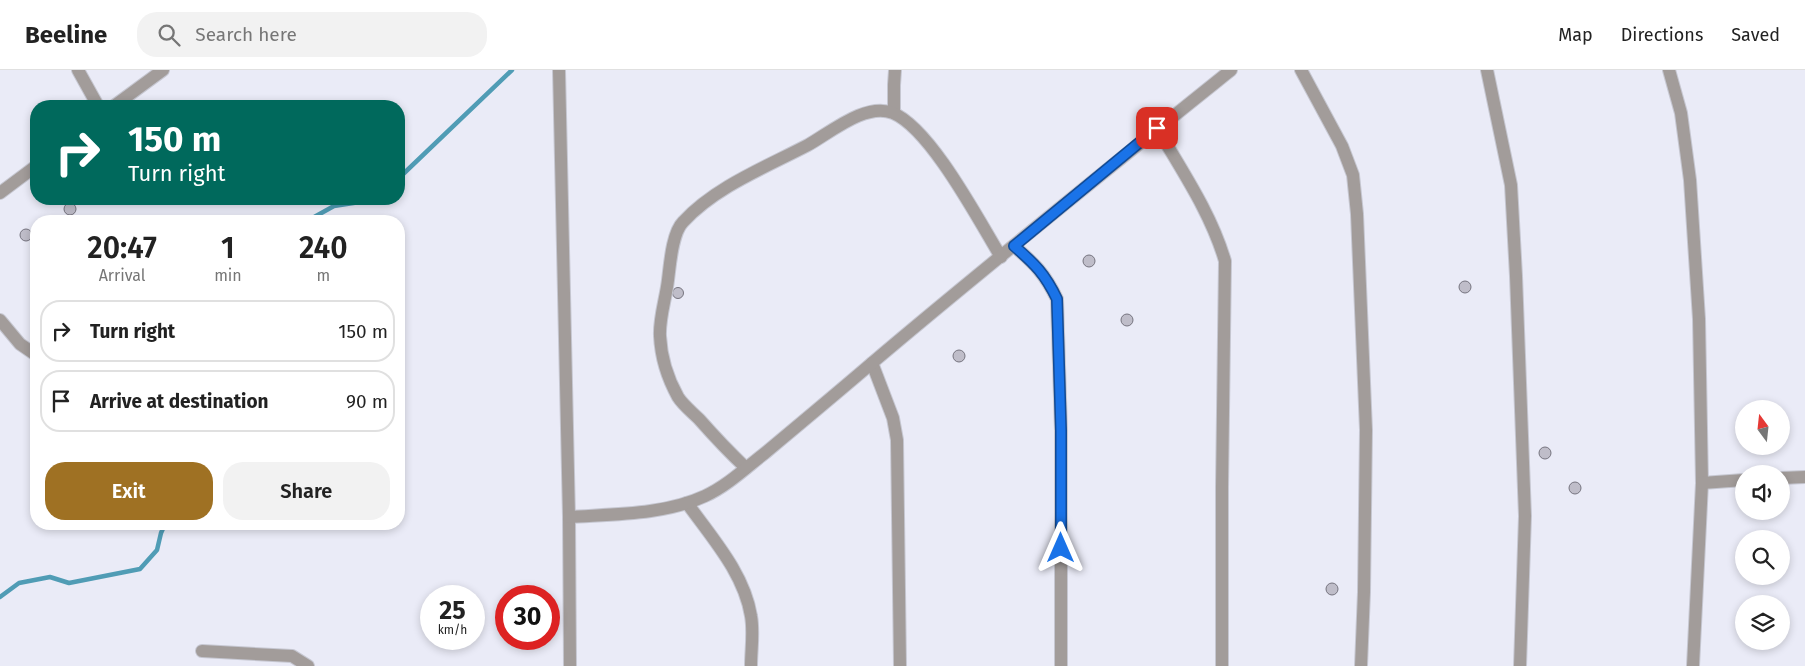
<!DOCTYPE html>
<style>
:root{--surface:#fff;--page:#f2f2f2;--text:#222;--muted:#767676;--line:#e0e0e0;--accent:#9f7123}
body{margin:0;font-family:"Fira Sans",sans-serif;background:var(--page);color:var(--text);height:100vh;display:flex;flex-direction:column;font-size:19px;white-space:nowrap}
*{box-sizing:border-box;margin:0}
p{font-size:16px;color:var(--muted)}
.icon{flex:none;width:28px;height:28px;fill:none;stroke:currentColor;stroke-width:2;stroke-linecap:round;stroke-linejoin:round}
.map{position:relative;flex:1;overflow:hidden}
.sheet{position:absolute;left:30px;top:145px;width:375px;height:315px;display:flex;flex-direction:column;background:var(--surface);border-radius:20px;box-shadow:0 2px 8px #0003}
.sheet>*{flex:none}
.top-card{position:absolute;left:30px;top:30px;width:375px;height:105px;border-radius:20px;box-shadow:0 2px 8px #0003;background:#00695c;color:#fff;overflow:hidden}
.needle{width:32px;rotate:345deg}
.buttons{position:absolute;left:1735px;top:330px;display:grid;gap:10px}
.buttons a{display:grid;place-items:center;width:55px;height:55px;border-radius:50%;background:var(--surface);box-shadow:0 2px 8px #0003;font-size:25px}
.speed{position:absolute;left:420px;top:515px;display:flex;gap:10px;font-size:25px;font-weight:700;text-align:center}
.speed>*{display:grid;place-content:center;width:65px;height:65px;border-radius:50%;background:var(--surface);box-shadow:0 2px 8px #0003;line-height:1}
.speed small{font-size:12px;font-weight:400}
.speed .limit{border:8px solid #d22;background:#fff;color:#111}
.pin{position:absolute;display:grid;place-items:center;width:42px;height:42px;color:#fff;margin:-21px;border-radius:10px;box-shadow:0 2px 8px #0006}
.me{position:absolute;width:55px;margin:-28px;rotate:0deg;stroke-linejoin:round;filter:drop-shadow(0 0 4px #0008)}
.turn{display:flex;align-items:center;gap:18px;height:105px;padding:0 15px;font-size:22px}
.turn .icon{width:65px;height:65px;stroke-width:2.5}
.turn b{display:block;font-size:35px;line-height:42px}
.eta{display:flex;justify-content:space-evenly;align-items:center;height:85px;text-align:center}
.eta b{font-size:30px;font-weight:600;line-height:35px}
.primary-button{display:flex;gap:10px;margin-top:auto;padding:10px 15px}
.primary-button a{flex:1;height:58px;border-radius:20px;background:var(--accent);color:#fff;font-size:20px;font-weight:600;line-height:58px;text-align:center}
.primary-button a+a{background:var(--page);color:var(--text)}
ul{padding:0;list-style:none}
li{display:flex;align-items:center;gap:15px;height:62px;margin:0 10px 8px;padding:0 5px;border:2px solid var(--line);border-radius:20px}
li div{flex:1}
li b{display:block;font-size:19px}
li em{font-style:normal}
header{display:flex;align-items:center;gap:30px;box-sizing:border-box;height:70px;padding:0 25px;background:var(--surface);border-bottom:1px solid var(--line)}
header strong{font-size:24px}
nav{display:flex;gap:28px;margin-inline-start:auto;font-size:18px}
.search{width:350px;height:45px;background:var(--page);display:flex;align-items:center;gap:12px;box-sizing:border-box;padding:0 18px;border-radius:20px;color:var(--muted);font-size:19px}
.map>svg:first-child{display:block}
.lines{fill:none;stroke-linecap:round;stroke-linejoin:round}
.stream{stroke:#509cb5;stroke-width:4.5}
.building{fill:#bfbdc9;stroke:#76747f}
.minor-casing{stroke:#c6c7d1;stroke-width:14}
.minor{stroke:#a29c9a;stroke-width:12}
.route-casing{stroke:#114b97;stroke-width:12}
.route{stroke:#1a73e8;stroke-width:9}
</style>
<header>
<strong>Beeline</strong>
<div class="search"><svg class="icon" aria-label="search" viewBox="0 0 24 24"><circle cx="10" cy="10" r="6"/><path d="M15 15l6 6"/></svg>Search here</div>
<nav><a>Map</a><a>Directions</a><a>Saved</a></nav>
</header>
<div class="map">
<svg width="1805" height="596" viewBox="0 0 1805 596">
<rect width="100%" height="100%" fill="#eaebf7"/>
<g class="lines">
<g class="stream">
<polyline points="399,108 512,0"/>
<polyline points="307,151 334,136 379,129"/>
<polyline points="0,527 19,513 50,507 69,513 140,499 157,480 161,463 165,454"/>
</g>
</g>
<g class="building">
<circle cx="70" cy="139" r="6"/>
<circle cx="26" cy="165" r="6"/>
<circle cx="1089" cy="191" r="6"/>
<circle cx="1465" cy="217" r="6"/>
<circle cx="678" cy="223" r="5.5"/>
<circle cx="1127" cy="250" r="6"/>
<circle cx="959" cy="286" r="6"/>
<circle cx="1545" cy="383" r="6"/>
<circle cx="1575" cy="418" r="6"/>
<circle cx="1332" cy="519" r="6"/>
</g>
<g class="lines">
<g class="minor-casing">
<g id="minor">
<polyline points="78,0 98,36"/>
<polyline points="559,0 569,447 570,596"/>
<polyline points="1301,0 1342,76 1353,105 1357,144 1366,360 1364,522 1361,596"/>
<polyline points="1487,0 1511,115 1516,206 1525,446 1520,596"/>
<polyline points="1669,0 1681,43 1690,110 1699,249 1702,413 1693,596"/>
<polyline points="114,36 163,0"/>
<polyline points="894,43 894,15 895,0"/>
<path d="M 1157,58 C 1182,101 1211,143 1225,191 L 1222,417 L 1222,596"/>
<polyline points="0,123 36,96"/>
<path d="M 1014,176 C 1035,194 1045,204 1057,229 L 1061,361 L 1061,596"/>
<polyline points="0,250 20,274 36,285"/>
<polyline points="872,293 893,348 897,370 900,596"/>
<path d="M 746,398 C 729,382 714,366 699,349 C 692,342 683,335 678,327 C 668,309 661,287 660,266 C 659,248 666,228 668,210 C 670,195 672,163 683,152 C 715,117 766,97 808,75 C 831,62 866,32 893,43 C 931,59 979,151 1001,187"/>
<polyline points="1781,408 1805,407"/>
<polyline points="1702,413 1744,410"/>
<path d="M 687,433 C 712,468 744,503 751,546 C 754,562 751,580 751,596"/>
<path d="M 569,447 C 614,444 664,445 705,426 C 727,416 747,397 765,383 C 801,353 837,323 872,293 C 990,193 1110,97 1231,0"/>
<polyline points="202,581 292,586 308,596"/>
</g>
</g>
<use href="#minor" class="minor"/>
</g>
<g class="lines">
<g class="route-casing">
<path id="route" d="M 1061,478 L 1061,361 L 1057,229 C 1045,204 1035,194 1014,176 L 1157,58"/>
</g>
<use href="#route" class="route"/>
</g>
</svg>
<div class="buttons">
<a><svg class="needle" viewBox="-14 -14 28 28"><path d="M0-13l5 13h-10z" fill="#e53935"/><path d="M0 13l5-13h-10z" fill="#767676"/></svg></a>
<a><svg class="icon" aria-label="sound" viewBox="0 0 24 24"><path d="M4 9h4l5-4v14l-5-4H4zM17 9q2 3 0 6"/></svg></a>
<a><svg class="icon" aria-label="search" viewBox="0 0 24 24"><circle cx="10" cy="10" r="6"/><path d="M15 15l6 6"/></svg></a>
<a><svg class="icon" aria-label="layers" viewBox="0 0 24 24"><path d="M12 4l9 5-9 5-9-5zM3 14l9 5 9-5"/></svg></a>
</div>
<div class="speed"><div>25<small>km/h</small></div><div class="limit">30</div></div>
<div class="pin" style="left:1157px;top:58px;background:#d93025"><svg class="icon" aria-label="arrive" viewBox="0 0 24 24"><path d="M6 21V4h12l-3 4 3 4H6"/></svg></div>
<svg class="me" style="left:1061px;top:478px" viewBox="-20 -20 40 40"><path d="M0-17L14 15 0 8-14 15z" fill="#1a73e8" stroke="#fff" stroke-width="4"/></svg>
<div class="top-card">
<div class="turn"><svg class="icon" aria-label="right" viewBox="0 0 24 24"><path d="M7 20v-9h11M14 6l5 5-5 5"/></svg><div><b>150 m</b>Turn right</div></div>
</div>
<section class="sheet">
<div class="eta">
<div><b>20:47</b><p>Arrival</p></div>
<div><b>1</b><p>min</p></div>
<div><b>240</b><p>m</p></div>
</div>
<ul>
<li><svg class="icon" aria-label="right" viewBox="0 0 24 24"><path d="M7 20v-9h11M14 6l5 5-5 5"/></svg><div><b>Turn right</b></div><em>150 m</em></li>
<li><svg class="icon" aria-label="arrive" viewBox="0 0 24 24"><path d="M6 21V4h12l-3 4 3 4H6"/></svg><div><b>Arrive at destination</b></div><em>90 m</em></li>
</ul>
<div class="primary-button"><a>Exit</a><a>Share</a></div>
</section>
</div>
